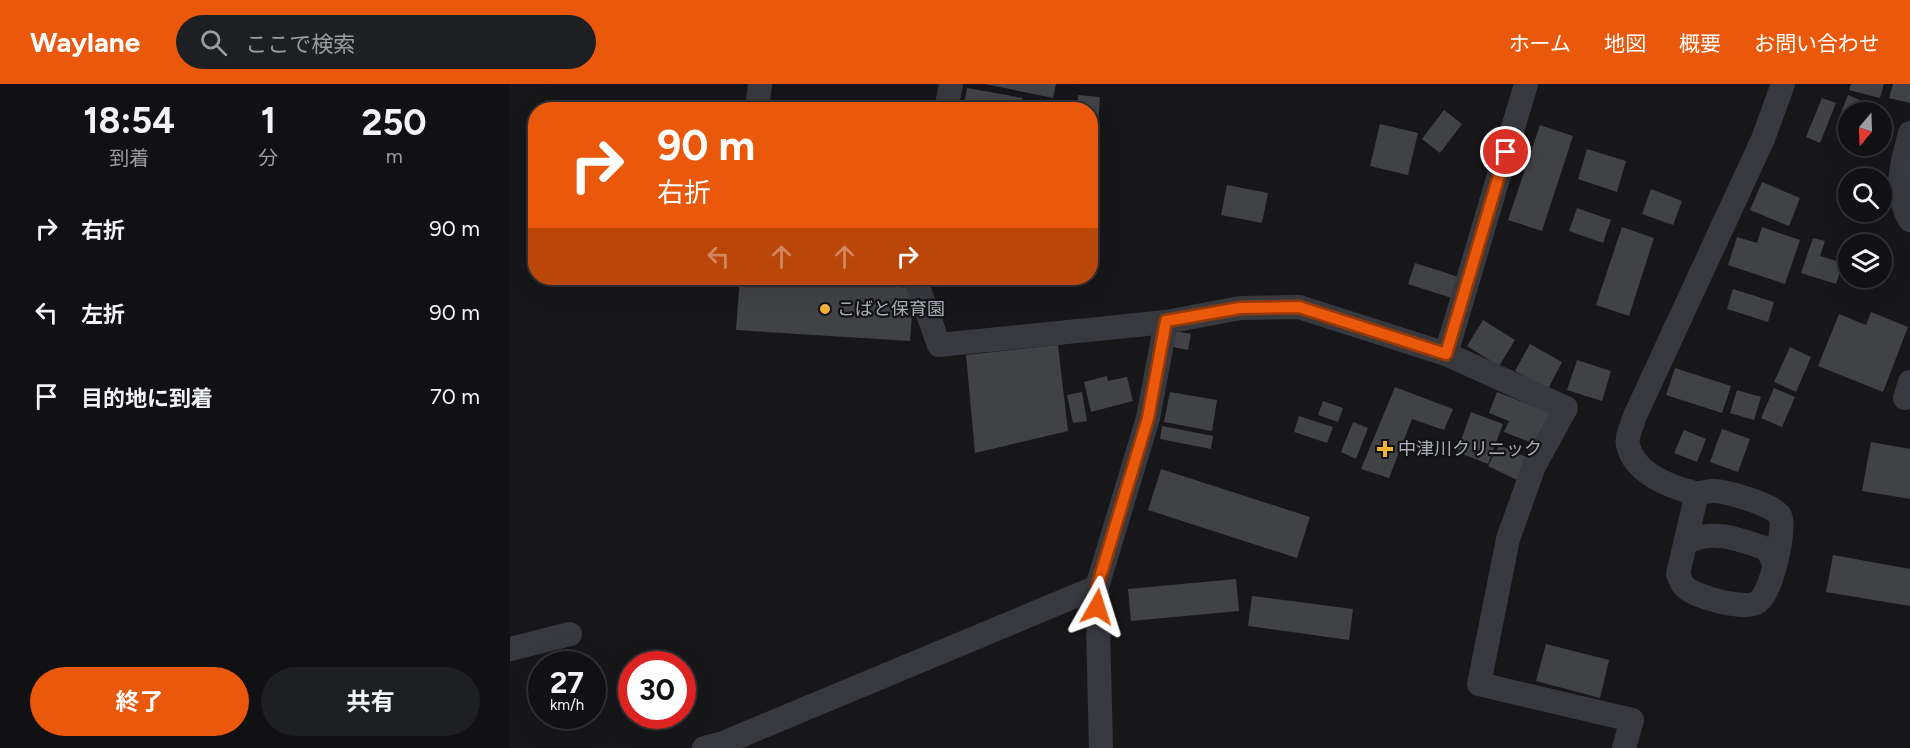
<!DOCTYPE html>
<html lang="ja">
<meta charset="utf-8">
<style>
:root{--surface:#111114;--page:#1e1f22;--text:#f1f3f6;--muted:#9c9da0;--line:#303134;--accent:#ea580c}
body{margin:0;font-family:Figtree,"Noto Sans JP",sans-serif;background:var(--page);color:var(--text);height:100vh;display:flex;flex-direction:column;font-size:22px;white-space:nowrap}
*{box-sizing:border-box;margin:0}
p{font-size:20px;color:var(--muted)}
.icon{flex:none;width:33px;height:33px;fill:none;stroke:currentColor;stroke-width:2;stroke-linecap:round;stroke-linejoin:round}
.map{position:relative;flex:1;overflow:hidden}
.side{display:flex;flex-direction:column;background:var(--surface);width:510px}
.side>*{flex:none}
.guide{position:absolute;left:18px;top:18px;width:570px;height:183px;border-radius:24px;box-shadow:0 6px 24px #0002,0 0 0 2px var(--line);background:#ea580c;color:#fff;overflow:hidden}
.needle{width:39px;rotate:199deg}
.tools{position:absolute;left:1328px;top:18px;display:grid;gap:12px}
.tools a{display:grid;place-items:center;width:54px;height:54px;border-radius:50%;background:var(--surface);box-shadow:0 6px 24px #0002,0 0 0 2px var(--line);font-size:30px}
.speed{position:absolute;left:18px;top:567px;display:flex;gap:12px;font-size:30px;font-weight:700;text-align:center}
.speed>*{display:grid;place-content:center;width:78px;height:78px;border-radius:50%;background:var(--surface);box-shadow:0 6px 24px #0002,0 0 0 2px var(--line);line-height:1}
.speed small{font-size:15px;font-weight:400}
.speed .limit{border:9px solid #d22;background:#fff;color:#111}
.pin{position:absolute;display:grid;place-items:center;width:51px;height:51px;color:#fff;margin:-26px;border:3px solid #fff;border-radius:50%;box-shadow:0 2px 6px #0007}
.me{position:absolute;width:66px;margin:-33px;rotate:6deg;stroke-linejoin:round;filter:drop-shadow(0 0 4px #0008)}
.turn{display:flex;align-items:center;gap:21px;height:126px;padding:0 30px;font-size:27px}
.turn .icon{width:78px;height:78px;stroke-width:2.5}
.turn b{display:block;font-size:42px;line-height:51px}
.lanes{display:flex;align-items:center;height:57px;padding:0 30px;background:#0003;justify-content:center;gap:30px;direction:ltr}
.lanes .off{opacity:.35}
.eta{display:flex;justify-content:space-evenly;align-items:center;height:102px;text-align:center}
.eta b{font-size:36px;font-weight:700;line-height:42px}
.cta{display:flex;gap:12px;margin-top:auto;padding:12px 30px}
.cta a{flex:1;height:69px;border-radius:36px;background:var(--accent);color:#fff;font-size:24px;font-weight:700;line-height:69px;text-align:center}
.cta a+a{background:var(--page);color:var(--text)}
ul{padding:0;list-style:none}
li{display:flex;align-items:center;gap:18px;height:84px;padding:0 30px}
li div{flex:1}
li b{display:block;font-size:22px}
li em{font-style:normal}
header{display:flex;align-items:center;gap:36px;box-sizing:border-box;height:84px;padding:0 30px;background:var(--accent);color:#fff}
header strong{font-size:28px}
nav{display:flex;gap:33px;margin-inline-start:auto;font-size:21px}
.search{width:420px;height:54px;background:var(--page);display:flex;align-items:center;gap:15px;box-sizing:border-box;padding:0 21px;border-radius:33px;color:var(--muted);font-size:22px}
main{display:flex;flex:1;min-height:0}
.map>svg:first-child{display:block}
.building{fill:#414246}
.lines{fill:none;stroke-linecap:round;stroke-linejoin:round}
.minor{stroke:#38393f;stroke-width:24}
.route-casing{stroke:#983908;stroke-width:15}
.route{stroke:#ea580c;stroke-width:10}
.poi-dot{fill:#f2b237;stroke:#121215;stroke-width:2}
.labels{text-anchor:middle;stroke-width:4.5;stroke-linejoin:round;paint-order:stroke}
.poi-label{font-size:18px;fill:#aaaeb9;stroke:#121215;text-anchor:start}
</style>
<header>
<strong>Waylane</strong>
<div class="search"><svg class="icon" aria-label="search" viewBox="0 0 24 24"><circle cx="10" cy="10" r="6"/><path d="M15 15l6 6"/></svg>ここで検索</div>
<nav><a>ホーム</a><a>地図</a><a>概要</a><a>お問い合わせ</a></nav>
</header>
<main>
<section class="side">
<div class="eta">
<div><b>18:54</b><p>到着</p></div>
<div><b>1</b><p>分</p></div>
<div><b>250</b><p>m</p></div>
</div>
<ul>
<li><svg class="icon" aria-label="right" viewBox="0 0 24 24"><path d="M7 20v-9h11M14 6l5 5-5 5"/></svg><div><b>右折</b></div><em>90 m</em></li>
<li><svg class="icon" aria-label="left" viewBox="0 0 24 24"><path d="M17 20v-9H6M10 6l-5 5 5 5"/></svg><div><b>左折</b></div><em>90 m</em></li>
<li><svg class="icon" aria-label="arrive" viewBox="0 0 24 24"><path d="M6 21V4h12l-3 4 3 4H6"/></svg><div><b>目的地に到着</b></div><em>70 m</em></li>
</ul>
<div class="cta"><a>終了</a><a>共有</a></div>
</section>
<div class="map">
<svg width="1400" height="664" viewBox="0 0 1400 664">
<rect width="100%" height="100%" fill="#17171a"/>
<g class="building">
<polygon points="475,0 546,0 543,14"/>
<polygon points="1341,0 1374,0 1370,14 1339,6"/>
<polygon points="1383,0 1400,0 1400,19 1379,14"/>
<polygon points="457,4 513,14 510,26 453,26"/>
<polygon points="568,11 590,13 585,84 580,84 580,26 567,26"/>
<polygon points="1338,11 1361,21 1358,28 1338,28 1338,35 1330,31"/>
<polygon points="1312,14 1326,19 1310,59 1296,53"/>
<polygon points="320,18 358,24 358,26 319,26"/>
<polygon points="934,26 952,40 930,69 912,55"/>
<polygon points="870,40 908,49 898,91 860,82"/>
<polygon points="1030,41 1063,52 1032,147 998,136"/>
<polygon points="1077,65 1116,77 1107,108 1068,95"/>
<polygon points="580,92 587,92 582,155 580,155"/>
<polygon points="1252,98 1290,114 1279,142 1240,126"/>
<polygon points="717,101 758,109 752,139 711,131"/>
<polygon points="1141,105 1172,117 1163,141 1132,130"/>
<polygon points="1067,124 1101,136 1093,159 1059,147"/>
<polygon points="1112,143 1144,154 1119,232 1086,221"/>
<polygon points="1252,143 1290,156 1275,200 1218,181 1227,153 1247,159"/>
<polygon points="1303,154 1315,157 1310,172 1333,179 1326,200 1291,189"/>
<polygon points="905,179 952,194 945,215 898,200"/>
<polygon points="230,194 282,194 282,196 404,204 400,257 226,246"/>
<polygon points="1223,205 1264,218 1258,238 1217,225"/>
<polygon points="1361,228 1398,243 1373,308 1308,282 1329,230 1356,241"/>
<polygon points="973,236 1005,256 989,282 957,262"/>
<polygon points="665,247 681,250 678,266 663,263"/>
<polygon points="1020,260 1052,278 1038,305 1005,287"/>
<polygon points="548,261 558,347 465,369 456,271"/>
<polygon points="1280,263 1301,273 1286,308 1264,298"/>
<polygon points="1067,276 1101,287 1092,317 1057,306"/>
<polygon points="1165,284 1221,302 1212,329 1156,311"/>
<polygon points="597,292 598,297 617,293 623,317 581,328 574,298"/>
<polygon points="885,303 943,325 934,346 902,335 879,394 851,385"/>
<polygon points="1264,304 1285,313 1272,343 1251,334"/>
<polygon points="1227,306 1251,313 1244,336 1220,329"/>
<polygon points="572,308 577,337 563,339 557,311"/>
<polygon points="660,308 707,316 702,347 654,338"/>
<polygon points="987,308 1044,330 1028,361 994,348 999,337 979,329"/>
<polygon points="813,317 833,324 828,338 808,331"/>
<polygon points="961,328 993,340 978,380 947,368"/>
<polygon points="789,332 823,343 817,359 784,348"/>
<polygon points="843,338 858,344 846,375 831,368"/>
<polygon points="652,342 703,352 701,365 650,355"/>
<polygon points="1212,345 1240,355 1228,388 1200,378"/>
<polygon points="1174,346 1196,355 1187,378 1164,369"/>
<polygon points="1361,358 1400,365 1400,415 1352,407"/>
<polygon points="989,361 1018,374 1007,396 978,382"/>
<polygon points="651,385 800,433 787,474 638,426"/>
<polygon points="1323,471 1400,485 1400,522 1316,508"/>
<polygon points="726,495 729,527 621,537 618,505"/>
<polygon points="742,512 843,525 839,556 738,542"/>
<polygon points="1036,560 1099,576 1090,614 1026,597"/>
</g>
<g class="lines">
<g class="minor">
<polyline points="247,26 250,0"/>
<polyline points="436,26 441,0"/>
<path d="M 1400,49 C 1392,78 1383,108 1400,136"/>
<polyline points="405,194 429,261 656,238 730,224 789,223 936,270 1056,324 1024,382 998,455 969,600 1122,636 1114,664"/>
<polyline points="936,270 1016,0"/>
<polyline points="1395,314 1400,298"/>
<path d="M 1187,409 L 1168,490 C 1170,494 1171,499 1174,502 C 1184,513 1235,527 1248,518 C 1261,509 1276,447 1270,432 C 1265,421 1216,407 1203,407 C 1197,407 1191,410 1185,409 C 1160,403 1124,389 1118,361 C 1116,353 1122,342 1124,334 L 1253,55 L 1273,0"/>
<path d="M 1175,459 C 1202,444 1229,455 1257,465 L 1264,479"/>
<polyline points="0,565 60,550"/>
<polyline points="194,664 213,659 587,503"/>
<polyline points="591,664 587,503 638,334 656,238"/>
</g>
</g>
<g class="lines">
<g class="route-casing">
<polyline id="route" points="587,523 587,503 638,334 656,237 730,224 789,223 936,270 996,68"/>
</g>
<use href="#route" class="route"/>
</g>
<g class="poi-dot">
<circle cx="315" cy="225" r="6"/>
<path d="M872 356h6v6h6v6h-6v6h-6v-6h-6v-6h6z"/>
</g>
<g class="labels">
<g class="poi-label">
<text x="327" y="231">こばと保育園</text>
<text x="888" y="371">中津川クリニック</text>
</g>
</g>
</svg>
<div class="tools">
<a><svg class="needle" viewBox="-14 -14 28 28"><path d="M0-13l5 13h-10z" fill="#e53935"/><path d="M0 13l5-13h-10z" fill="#9c9da0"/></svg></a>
<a><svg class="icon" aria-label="search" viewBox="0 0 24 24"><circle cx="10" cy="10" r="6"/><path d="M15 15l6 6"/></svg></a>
<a><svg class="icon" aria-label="layers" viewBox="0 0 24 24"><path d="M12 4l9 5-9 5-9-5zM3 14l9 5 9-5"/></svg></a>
</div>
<div class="speed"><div>27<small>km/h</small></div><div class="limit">30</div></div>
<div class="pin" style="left:996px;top:68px;background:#d93025"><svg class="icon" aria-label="arrive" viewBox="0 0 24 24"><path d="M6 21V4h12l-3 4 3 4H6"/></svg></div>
<svg class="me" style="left:587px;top:523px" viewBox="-20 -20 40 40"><path d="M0-17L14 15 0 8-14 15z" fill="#ea580c" stroke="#fff" stroke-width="4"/></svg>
<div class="guide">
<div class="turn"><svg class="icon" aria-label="right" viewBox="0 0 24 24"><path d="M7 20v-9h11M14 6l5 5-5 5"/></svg><div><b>90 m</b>右折</div></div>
<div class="lanes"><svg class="icon off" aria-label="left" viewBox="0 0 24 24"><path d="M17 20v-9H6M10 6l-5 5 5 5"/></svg><svg class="icon off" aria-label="ahead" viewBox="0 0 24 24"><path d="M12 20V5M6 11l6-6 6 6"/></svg><svg class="icon off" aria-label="ahead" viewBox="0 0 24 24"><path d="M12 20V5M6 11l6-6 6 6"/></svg><svg class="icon" aria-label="right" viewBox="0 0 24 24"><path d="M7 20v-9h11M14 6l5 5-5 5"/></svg></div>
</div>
</div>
</main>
